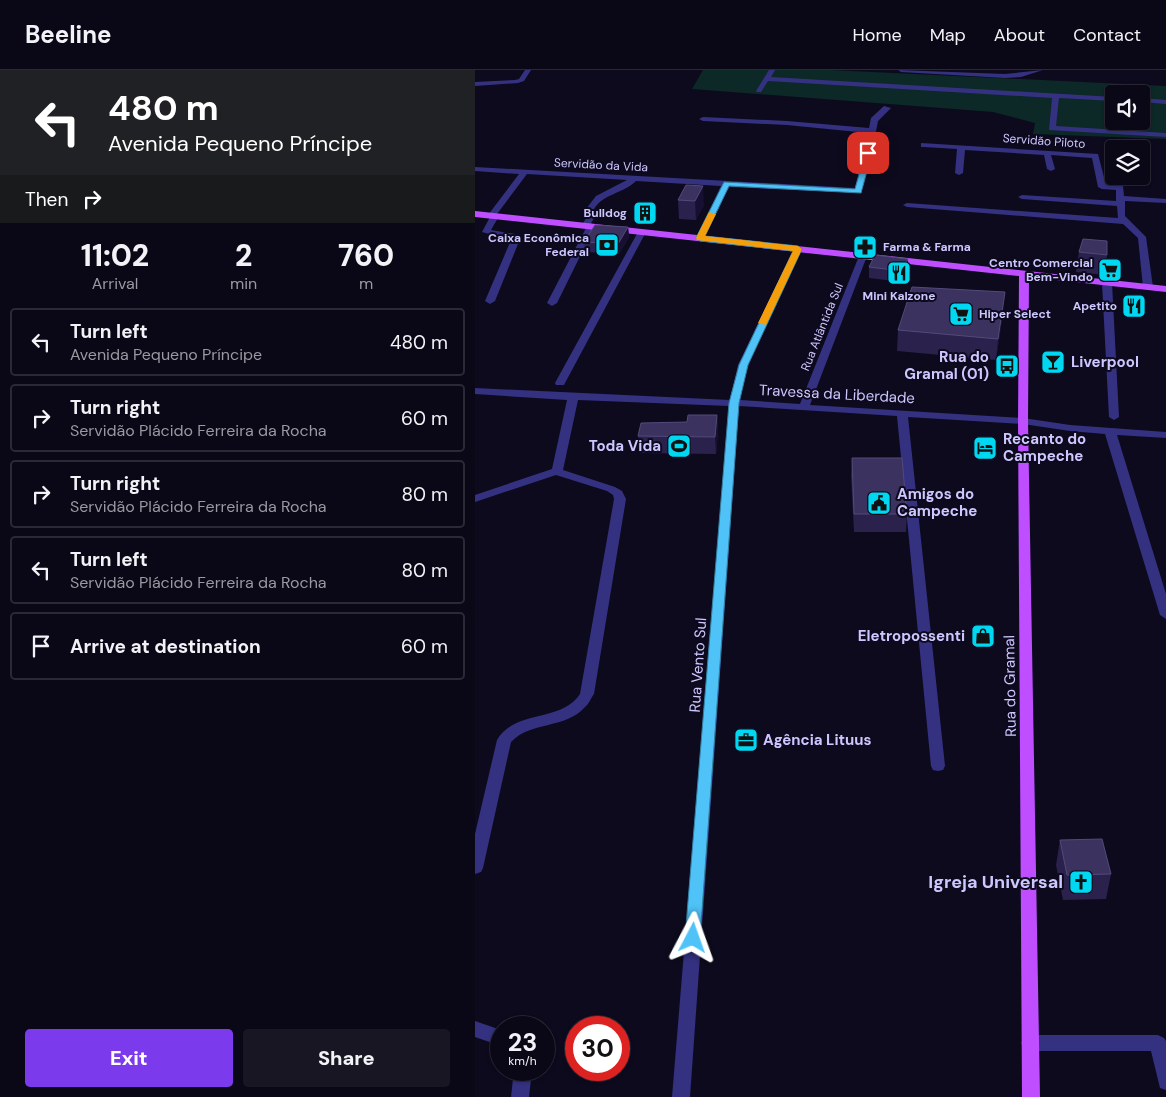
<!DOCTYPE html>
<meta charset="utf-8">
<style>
:root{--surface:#0a0816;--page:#181623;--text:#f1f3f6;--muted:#999aa1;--line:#2a2935;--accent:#7c3aed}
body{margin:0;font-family:"DM Sans",sans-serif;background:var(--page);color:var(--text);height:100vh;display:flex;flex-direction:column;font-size:19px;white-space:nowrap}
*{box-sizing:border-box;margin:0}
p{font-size:16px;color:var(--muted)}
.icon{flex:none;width:28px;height:28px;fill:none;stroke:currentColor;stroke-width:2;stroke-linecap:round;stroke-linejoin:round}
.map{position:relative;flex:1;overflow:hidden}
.side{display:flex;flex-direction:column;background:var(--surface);width:475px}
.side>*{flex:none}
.hud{background:#202124;color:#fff;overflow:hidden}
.controls{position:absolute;left:630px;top:15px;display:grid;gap:10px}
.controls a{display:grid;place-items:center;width:45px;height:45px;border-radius:5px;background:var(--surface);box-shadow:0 1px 4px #0004,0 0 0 1px var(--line);font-size:25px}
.speed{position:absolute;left:15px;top:946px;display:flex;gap:10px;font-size:25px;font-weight:700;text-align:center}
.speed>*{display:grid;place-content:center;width:65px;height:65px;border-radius:50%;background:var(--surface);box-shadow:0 1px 4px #0004,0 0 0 1px var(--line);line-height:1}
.speed small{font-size:12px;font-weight:400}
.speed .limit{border:8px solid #d22;background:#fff;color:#111}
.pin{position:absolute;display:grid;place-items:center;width:42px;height:42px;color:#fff;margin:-21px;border-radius:10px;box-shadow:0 2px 8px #0006}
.me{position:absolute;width:55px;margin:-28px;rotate:4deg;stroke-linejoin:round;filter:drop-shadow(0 0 4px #0008)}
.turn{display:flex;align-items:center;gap:18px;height:105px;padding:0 25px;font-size:22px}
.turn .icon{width:65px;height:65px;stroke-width:2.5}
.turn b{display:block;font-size:35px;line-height:42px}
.then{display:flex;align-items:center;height:48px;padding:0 25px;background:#0003;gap:10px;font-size:19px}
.eta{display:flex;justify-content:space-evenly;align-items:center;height:85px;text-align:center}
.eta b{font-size:30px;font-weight:800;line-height:35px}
.action{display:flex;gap:10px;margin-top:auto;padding:10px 25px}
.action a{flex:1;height:58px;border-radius:5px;background:var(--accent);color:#fff;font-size:20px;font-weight:800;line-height:58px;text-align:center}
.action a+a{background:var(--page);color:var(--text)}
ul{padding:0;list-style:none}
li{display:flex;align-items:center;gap:15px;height:68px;margin:0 10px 8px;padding:0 15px;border:2px solid var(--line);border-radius:5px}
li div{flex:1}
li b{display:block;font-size:19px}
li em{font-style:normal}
header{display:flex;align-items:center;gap:30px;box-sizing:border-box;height:70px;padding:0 25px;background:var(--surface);border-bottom:1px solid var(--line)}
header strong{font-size:24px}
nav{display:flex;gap:28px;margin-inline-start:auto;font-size:18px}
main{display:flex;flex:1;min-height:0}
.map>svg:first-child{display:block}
.green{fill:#0c2827;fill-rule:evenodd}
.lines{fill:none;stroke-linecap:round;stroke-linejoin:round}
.minor{fill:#343181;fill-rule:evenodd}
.major{fill:#be4eff;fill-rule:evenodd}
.wall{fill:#2a214d}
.shaded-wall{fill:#171032}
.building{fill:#3c3260;stroke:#524a79}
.route{fill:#4fc3f7;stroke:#337fa1}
.slow{fill:#f59e0b}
.labels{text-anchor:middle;stroke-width:4;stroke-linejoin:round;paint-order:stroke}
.far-street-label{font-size:12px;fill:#cdc7ff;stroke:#0d0a1e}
.far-poi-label{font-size:12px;font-weight:bold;fill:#cdc7ff;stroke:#0d0a1e;text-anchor:end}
.poi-label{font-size:15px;font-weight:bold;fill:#cdc7ff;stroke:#0d0a1e;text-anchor:start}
.street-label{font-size:15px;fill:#cdc7ff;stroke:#0d0a1e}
.near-poi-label{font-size:18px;font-weight:bold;fill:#cdc7ff;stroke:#0d0a1e;text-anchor:end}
</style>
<header>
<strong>Beeline</strong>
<nav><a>Home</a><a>Map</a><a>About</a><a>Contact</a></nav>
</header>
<main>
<section class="side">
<div class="hud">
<div class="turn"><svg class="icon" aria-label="left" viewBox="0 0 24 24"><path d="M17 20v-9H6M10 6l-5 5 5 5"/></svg><div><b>480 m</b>Avenida Pequeno Príncipe</div></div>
<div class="then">Then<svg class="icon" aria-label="right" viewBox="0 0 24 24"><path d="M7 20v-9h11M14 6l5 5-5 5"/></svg></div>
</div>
<div class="eta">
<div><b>11:02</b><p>Arrival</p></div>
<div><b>2</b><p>min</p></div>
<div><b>760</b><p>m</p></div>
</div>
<ul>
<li><svg class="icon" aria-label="left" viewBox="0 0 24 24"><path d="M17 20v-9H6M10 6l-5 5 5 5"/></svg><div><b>Turn left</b><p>Avenida Pequeno Príncipe</p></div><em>480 m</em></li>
<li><svg class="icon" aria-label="right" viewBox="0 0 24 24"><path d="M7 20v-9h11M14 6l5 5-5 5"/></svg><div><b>Turn right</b><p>Servidão Plácido Ferreira da Rocha</p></div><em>60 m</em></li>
<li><svg class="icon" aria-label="right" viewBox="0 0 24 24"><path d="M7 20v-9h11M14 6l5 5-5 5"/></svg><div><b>Turn right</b><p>Servidão Plácido Ferreira da Rocha</p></div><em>80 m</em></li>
<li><svg class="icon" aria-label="left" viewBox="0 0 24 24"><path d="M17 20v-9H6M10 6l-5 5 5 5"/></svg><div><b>Turn left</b><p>Servidão Plácido Ferreira da Rocha</p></div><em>80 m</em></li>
<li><svg class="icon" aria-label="arrive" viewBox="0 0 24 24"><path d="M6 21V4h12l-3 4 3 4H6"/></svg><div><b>Arrive at destination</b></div><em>60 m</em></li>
</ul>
<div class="action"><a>Exit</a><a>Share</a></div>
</section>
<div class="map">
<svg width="691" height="1027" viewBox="0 0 691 1027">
<rect width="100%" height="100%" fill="#0d0a1e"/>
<path class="green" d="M 228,0 L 356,0 L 691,16 L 691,69 L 558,64 L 560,53 L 518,42 L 217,19 ZM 639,24 L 666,24 L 666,51 L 639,51 Z"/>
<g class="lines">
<g class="minor">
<polygon points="50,0 56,0 49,11 43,13 0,16 0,12 40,10 44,9"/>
<polygon points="294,0 300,0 296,7 639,27 639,31 584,28 581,56 691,63 691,67 574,60 577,28 293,11 286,22 282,22 281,21"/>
<polygon points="423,0 530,4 568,0 546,7 530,8 426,2"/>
<polygon points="666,28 691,30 691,34 666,32"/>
<path d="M 409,36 L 416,38 L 403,51 L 397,83 L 386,123 L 254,117 L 229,168 L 225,171 L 221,168 L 246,116 L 161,111 C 148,124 129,123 119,139 L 122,144 L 116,153 L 120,156 L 82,233 L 77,236 L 72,233 L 111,158 L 106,156 L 114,144 L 111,139 L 121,126 L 152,110 L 52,104 L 22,144 L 24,146 L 16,160 L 40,164 L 45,169 L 20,231 L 15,234 L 10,231 L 36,170 L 7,162 L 15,147 L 13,145 L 44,104 L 0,101 L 0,97 L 380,118 L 393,63 L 312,55 L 228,51 L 224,49 L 228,47 L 312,51 L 394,58 L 396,48 Z"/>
<polygon points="446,73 623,84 631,115 648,116 649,126 691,129 691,133 650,131 650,146 671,167 678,217 673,220 668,217 663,168 648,154 432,137 428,135 432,133 643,148 642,136 547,129 543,127 547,125 641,131 641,120 627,119 623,117 617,88 576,85 580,99 576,101 572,99 569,85 490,80 488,103 484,105 480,103 482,79 449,77 446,77"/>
<polygon points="167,159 171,162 90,313 89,315 81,315 80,313 163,162"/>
<path d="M 323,176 L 327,179 L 273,295 L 265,330 L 325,334 L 384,186 L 385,184 L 391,184 L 392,186 L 335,335 L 548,348 L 595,355 L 691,362 L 691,368 L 642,365 L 691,524 L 691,549 L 685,545 L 630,364 L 595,361 L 548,354 L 433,347 L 470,696 L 468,700 L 463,701 L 458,700 L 456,696 L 422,346 L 264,336 L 215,1027 L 197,1027 L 254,336 L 103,330 L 88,400 L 140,417 L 147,421 L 151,429 L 119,624 C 116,628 114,634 110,637 C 91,659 56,651 36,672 L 8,798 L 6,802 L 0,804 L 0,764 L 22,670 C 40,639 86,653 105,624 L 139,429 L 138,425 L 132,421 L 81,405 L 0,432 L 0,425 L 77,399 L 92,330 L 0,324 L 0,318 L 255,330 L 263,295 L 319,179 Z"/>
<polygon points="632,210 637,213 644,347 639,350 634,347 627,213"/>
<polygon points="0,951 26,960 26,976 0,967"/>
<polygon points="555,965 683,965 689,968 691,971 691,1020 685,1018 676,981 555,981 549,978 546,973 549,968"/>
<polygon points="39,1000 57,1000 54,1027 36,1027"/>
</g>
<polygon class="major" points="0,141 691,216 691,222 554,207 553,351 565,1027 547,1027 543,351 544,206 0,147"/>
</g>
<g class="wall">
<polygon points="211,115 229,135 221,150 204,149 203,130"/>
<polygon points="153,157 154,167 144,184 111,182 109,172"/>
<polygon points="604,182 632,185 630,205 601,202"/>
<polygon points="433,189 433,199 427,212 394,208 394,197"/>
<polygon points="528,243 521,290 422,281 423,260"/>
<polygon points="242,345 243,362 241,384 165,383 163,366"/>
<polygon points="377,388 432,444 431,462 379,462 376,405"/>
<polygon points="585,770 636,804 631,829 588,830 581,795"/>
</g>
<g class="shaded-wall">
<polygon points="228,116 229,135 221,150 220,131"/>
<polygon points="153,157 154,167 144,184 143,174"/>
<polygon points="433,189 433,199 427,212 427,201"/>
<polygon points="530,222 528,243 521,290 523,269"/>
<polygon points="242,345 243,362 241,384 240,367"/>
</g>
<g class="building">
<polygon points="211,115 228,116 220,131 203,130"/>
<polygon points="120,155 153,157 143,174 109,172"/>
<polygon points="608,169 632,171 632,185 604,182"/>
<polygon points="400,185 433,189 427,201 394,197"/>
<polygon points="437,217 530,222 523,269 423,260"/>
<polygon points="213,345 242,345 240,367 163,366 166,353 212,352"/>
<polygon points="377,388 427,388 432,444 379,444"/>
<polygon points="627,769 636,804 592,805 585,770"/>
</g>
<polygon class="route" points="393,81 397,83 386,123 254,116 230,166 323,176 327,179 273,295 264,333 225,868 223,873 218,874 213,873 210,868 254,333 264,295 318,181 225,171 221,168 249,112 380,119 390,83"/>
<polygon class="slow" points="234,142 241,144 230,166 323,176 327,179 291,255 283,253 318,181 222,170 221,168"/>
<defs>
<g id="building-square" transform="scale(1.25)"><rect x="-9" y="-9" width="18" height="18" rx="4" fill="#00d8f2" stroke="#0d0a1e"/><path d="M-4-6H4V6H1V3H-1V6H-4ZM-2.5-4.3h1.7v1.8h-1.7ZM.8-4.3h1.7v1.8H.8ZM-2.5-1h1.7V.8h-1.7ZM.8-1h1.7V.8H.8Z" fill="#111"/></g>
<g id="bank-square" transform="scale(1.25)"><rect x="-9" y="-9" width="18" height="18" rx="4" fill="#00d8f2" stroke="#0d0a1e"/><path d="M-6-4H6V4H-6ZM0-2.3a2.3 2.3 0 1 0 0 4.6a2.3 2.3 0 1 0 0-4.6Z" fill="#111"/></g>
<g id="pharmacy-square" transform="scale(1.25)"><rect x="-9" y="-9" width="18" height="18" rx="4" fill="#00d8f2" stroke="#0d0a1e"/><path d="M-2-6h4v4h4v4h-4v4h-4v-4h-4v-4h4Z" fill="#111"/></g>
<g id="supermarket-square" transform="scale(1.25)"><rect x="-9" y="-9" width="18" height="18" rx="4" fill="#00d8f2" stroke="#0d0a1e"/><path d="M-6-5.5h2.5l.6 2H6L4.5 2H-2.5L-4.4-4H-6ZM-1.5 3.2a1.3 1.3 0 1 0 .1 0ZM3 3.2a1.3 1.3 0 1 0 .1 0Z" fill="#111"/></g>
<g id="restaurant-square" transform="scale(1.25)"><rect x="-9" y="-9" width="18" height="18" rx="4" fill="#00d8f2" stroke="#0d0a1e"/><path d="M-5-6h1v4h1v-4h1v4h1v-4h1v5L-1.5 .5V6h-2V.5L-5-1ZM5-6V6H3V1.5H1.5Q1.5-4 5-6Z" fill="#111"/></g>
<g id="bar-square" transform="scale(1.25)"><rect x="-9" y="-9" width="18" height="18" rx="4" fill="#00d8f2" stroke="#0d0a1e"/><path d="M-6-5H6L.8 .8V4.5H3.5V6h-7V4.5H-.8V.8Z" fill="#111"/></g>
<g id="bus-square" transform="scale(1.25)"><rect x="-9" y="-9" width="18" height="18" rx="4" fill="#00d8f2" stroke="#0d0a1e"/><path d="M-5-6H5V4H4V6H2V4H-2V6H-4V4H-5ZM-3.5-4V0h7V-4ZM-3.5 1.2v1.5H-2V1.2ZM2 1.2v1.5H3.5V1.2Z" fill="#111"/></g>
<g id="stadium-square" transform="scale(1.25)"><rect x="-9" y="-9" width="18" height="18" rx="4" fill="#00d8f2" stroke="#0d0a1e"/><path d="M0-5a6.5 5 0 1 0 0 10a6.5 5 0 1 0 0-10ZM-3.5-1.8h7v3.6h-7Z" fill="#111"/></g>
<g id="hotel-square" transform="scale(1.25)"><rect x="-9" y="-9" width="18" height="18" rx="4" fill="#00d8f2" stroke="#0d0a1e"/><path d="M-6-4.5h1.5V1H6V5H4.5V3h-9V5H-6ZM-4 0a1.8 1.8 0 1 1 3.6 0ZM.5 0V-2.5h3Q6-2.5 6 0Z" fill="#111"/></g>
<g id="civic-square" transform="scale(1.25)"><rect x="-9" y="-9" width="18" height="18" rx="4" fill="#00d8f2" stroke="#0d0a1e"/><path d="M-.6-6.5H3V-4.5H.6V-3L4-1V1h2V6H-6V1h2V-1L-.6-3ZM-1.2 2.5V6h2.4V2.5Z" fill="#111"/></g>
<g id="shop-square" transform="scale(1.25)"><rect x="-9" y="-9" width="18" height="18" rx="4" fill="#00d8f2" stroke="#0d0a1e"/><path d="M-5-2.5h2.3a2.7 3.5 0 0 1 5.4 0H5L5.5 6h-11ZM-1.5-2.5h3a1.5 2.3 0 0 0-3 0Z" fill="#111"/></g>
<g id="office-square" transform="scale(1.25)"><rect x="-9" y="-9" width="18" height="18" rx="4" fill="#00d8f2" stroke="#0d0a1e"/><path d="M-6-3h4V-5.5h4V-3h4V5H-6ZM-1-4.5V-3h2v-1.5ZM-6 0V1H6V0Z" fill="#111"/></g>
<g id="church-square" transform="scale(1.25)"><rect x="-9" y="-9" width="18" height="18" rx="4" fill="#00d8f2" stroke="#0d0a1e"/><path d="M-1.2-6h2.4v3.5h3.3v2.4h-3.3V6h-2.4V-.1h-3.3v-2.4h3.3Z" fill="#111"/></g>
</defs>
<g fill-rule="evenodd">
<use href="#building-square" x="170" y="143"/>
<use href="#bank-square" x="132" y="175"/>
<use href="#pharmacy-square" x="390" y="177"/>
<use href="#supermarket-square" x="635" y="200"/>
<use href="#restaurant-square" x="424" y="203"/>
<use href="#restaurant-square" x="659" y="236"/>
<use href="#supermarket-square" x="486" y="244"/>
<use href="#bar-square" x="578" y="292"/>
<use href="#bus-square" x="532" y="296"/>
<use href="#stadium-square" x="204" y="376"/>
<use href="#hotel-square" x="510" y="378"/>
<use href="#civic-square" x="404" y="433"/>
<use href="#shop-square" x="508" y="566"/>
<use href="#office-square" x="271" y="670"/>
<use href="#church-square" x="606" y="812"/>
</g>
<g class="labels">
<g class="far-street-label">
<text transform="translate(569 71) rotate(4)" y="4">Servidão Piloto</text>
<text transform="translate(126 95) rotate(3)" y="4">Servidão da Vida</text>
<text transform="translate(347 257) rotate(-68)" y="4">Rua Atlântida Sul</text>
</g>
<g class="far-poi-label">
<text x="152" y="147">Bulldog</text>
<text x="114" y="172">Caixa Econômica<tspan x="114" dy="14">Federal</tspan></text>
<text x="408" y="181" text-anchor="start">Farma &amp; Farma</text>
<text x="618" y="197">Centro Comercial<tspan x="618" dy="14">Bem-Vindo</tspan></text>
<text x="424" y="230" text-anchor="middle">Mini Kalzone</text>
<text x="642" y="240">Apetito</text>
<text x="504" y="248" text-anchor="start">Hiper Select</text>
</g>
<g class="poi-label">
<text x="514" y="292" text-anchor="end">Rua do<tspan x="514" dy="17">Gramal (01)</tspan></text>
<text x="596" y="297">Liverpool</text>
<text x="528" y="374">Recanto do<tspan x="528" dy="17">Campeche</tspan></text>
<text x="186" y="381" text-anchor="end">Toda Vida</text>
<text x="422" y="429">Amigos do<tspan x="422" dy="17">Campeche</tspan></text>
<text x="490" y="571" text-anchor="end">Eletropossenti</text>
<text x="288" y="675">Agência Lituus</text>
</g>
<g class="street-label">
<text transform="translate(362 324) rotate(3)" y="5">Travessa da Liberdade</text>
<text transform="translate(223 595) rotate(-86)" y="5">Rua Vento Sul</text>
<text transform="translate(535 616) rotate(-91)" y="5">Rua do Gramal</text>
</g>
<g class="near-poi-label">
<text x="588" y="818">Igreja Universal</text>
</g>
</g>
</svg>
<div class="controls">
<a><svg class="icon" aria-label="sound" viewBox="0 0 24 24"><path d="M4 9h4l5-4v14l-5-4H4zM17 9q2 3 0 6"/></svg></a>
<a><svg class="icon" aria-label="layers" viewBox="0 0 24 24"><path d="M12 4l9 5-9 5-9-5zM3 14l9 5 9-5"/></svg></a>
</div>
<div class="speed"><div>23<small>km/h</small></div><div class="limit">30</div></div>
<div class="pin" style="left:393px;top:83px;background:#d93025"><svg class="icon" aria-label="arrive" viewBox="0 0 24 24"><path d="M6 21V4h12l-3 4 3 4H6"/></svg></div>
<svg class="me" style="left:218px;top:868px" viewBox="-20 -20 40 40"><path d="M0-17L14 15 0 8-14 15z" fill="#4fc3f7" stroke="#fff" stroke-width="4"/></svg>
</div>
</main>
